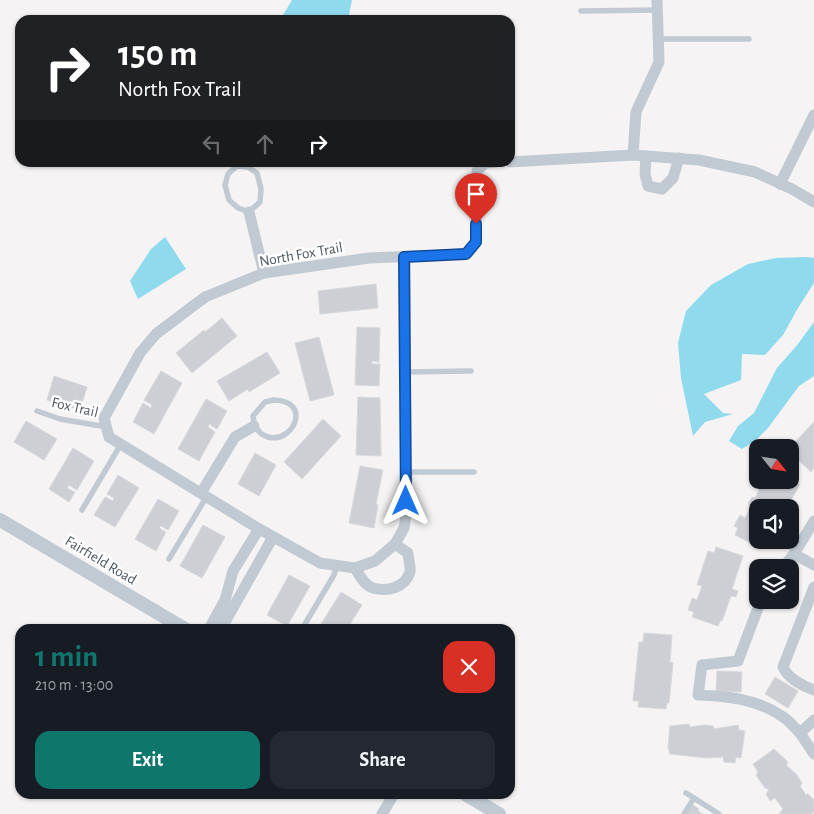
<!DOCTYPE html>
<meta charset="utf-8">
<style>
:root{--surface:#171b24;--page:#242831;--text:#f1f3f6;--muted:#9ea1a6;--accent:#0f766e}
body{margin:0;font-family:"Alegreya Sans",sans-serif;background:var(--page);color:var(--text);height:100vh;display:flex;flex-direction:column;font-size:19px;white-space:nowrap}
*{box-sizing:border-box;margin:0}
p{font-size:16px;color:var(--muted)}
.icon{flex:none;width:28px;height:28px;fill:none;stroke:currentColor;stroke-width:2;stroke-linecap:round;stroke-linejoin:round}
.map{position:relative;flex:1;overflow:hidden}
.details{position:absolute;left:15px;top:624px;width:500px;height:175px;display:flex;flex-direction:column;background:var(--surface);border-radius:15px;box-shadow:0 1px 4px #0004}
.details>*{flex:none}
.hud{position:absolute;left:15px;top:15px;width:500px;height:152px;border-radius:15px;box-shadow:0 1px 4px #0004;background:#202124;color:#fff;overflow:hidden}
.needle{width:32px;rotate:120deg}
.fabs{position:absolute;left:749px;top:439px;display:grid;gap:10px}
.fabs a{display:grid;place-items:center;width:50px;height:50px;border-radius:10px;background:var(--surface);box-shadow:0 1px 4px #0004;font-size:25px}
.pin{position:absolute;display:grid;place-items:center;width:42px;height:42px;color:#fff;margin:-51px -21px;border-radius:50% 50% 50% 0;rotate:-45deg;box-shadow:0 0 5px #0007}
.pin .icon{rotate:45deg}
.me{position:absolute;width:55px;margin:-28px;rotate:0deg;stroke-linejoin:round;filter:drop-shadow(0 0 4px #0008)}
.turn{display:flex;align-items:center;gap:18px;height:105px;padding:0 20px;font-size:22px}
.turn .icon{width:65px;height:65px;stroke-width:2.5}
.turn b{display:block;font-size:35px;line-height:42px}
.lanes{display:flex;align-items:center;height:48px;padding:0 20px;background:#0003;justify-content:center;gap:25px;direction:ltr}
.lanes .off{opacity:.35}
.round{display:grid;place-items:center;flex:none;width:52px;height:52px;border-radius:15px;background:var(--page)}
.head{display:flex;align-items:center;justify-content:space-between;height:85px;padding:0 20px}
h1{font-size:30px;font-weight:700;line-height:38px;color:var(--accent)}
.primary-button{display:flex;gap:10px;margin-top:auto;padding:10px 20px}
.primary-button a{flex:1;height:58px;border-radius:15px;background:var(--accent);color:#fff;font-size:20px;font-weight:700;line-height:58px;text-align:center}
.primary-button a+a{background:var(--page);color:var(--text)}
.map>svg:first-child{display:block}
.water{fill:#90daee}
.building{fill:#cdcfd5;stroke:#d7d9de}
.lines{fill:none;stroke-linecap:round;stroke-linejoin:round}
.service{stroke:#c1cad2;stroke-width:5.5}
.minor{stroke:#c1cad2;stroke-width:11}
.tertiary{stroke:#c1cad2;stroke-width:14}
.route-casing{stroke:#114b97;stroke-width:12}
.route{stroke:#1a73e8;stroke-width:9}
.labels{text-anchor:middle;stroke-width:5;stroke-linejoin:round;paint-order:stroke}
.street-label{font-size:15px;fill:#4a5661;stroke:#fff}
</style>
<div class="map">
<svg width="814" height="814" viewBox="0 0 814 814">
<rect width="100%" height="100%" fill="#f5f3f3"/>
<g class="water">
<polygon points="292,0 352,0 348,20 280,20"/>
<polygon points="165,237 186,269 138,299 130,281 151,249"/>
<polygon points="807,257 814,258 814,283 798,308 783,335 765,355 742,354 741,380 704,394 723,413 733,414 705,422 693,436 681,378 678,343 686,311 711,285 748,264 776,258"/>
<polygon points="814,322 814,376 799,386 768,428 756,440 742,449 729,441 738,426 754,413 777,368 798,344"/>
</g>
<g class="building">
<polygon points="376,284 378,308 320,314 318,291"/>
<polygon points="222,318 237,336 192,373 176,353 204,330 205,332"/>
<polygon points="357,327 380,328 379,362 372,361 372,364 380,364 379,386 355,385"/>
<polygon points="319,337 334,395 310,401 295,343"/>
<polygon points="267,352 280,373 249,392 248,389 229,401 217,381"/>
<polygon points="161,371 182,383 154,434 133,422 143,403 151,408 152,405 144,400"/>
<polygon points="54,376 87,387 80,410 47,400"/>
<polygon points="358,397 380,398 381,456 356,455"/>
<polygon points="206,399 227,411 217,429 209,424 208,427 215,432 199,461 178,449"/>
<polygon points="323,419 341,436 302,479 284,462"/>
<polygon points="26,421 57,439 44,460 14,442"/>
<polygon points="814,422 814,468 811,472 791,453 795,448 792,445"/>
<polygon points="73,448 94,461 77,490 69,485 67,488 75,492 69,502 49,489"/>
<polygon points="255,453 276,465 259,496 238,484"/>
<polygon points="360,466 383,470 376,504 378,505 374,528 349,523"/>
<polygon points="118,475 139,488 115,527 94,515 105,497 113,501 114,498 107,494"/>
<polygon points="764,480 789,480 800,485 786,508 758,508 758,540 767,540 764,545 761,543 759,547 735,535 738,528 734,526 740,515 745,518 751,506 748,504 752,497 755,498"/>
<polygon points="158,499 179,511 168,530 161,526 159,528 166,532 156,551 135,539"/>
<polygon points="203,525 225,537 202,578 180,566"/>
<polygon points="716,547 743,556 732,589 738,591 736,597 731,596 722,621 720,621 718,626 692,617 694,612 688,610 692,598 697,600 702,586 697,585 708,551 714,553"/>
<polygon points="289,575 310,586 287,626 267,615"/>
<polygon points="341,592 362,605 347,629 318,629"/>
<polygon points="644,633 672,635 670,662 673,663 669,703 667,703 666,709 638,707 639,701 633,701 639,642 643,642"/>
<polygon points="717,671 742,672 741,692 716,691"/>
<polygon points="775,677 798,691 788,708 765,694"/>
<polygon points="689,724 690,727 704,725 713,726 714,729 738,725 739,730 745,731 741,758 736,757 735,763 724,762 723,757 706,758 670,754 668,747 670,726"/>
<polygon points="774,749 788,762 786,765 796,774 802,783 800,786 806,795 808,794 814,800 814,812 811,814 779,814 783,809 775,798 770,801 766,794 769,790 764,787 756,775 758,772 753,764"/>
<polygon points="693,805 699,809 698,811 703,814 685,814 690,806 692,807"/>
</g>
<g class="lines">
<g class="service">
<polyline points="581,11 657,10"/>
<polyline points="658,39 749,39"/>
<polygon points="237,166 248,167 257,173 261,189 260,202 249,212 238,208 229,200 225,185 228,174"/>
<polyline points="405,372 471,371"/>
<path d="M 274,400 C 313,401 293,444 268,437 C 258,434 254,426 253,416 L 265,402 Z"/>
<polyline points="37,411 60,419 107,427"/>
<polyline points="406,472 474,472"/>
<polyline points="82,510 121,444"/>
<polyline points="169,559 207,496"/>
<polyline points="302,629 334,575 337,565"/>
<polyline points="686,793 719,814"/>
<polyline points="684,814 694,798"/>
</g>
<g class="minor">
<polyline points="633,155 636,112 659,62 657,0"/>
<polyline points="646,156 645,174 648,186 662,189 673,178 679,158"/>
<polyline points="510,162 633,155 699,160 755,172 792,189 814,202"/>
<polyline points="780,184 814,115"/>
<polyline points="249,212 264,273"/>
<polyline points="405,257 406,515 404,528 395,544 375,561 355,568 320,563 256,527 109,437 104,418 140,353 156,334 205,297 264,273 369,258 466,254 476,242 477,171 485,163 496,162"/>
<polyline points="201,493 235,437 254,426"/>
<polyline points="794,554 814,565"/>
<path d="M 355,568 C 359,575 365,586 373,588 C 387,592 405,588 410,572 C 411,567 408,558 408,553 L 395,544"/>
<polyline points="783,568 794,554 814,521"/>
<path d="M 814,587 L 783,667 C 788,678 802,686 814,690"/>
<path d="M 761,600 L 738,661 L 702,665 L 698,695 C 726,696 756,699 780,715 C 788,719 794,727 800,733"/>
<polyline points="209,629 225,600 233,571 259,529"/>
<polyline points="221,629 273,537"/>
<polyline points="814,720 800,733 814,754"/>
<polyline points="382,814 394,794"/>
</g>
<g class="tertiary">
<polyline points="0,520 185,629"/>
<polyline points="465,794 499,814"/>
</g>
</g>
<g class="lines">
<g class="route-casing">
<polyline id="route" points="406,501 404,257 466,254 476,242 476,224"/>
</g>
<use href="#route" class="route"/>
</g>
<g class="labels">
<g class="street-label">
<text transform="translate(301 254) rotate(-10)" y="5">North Fox Trail</text>
<text transform="translate(75 407) rotate(13)" y="5">Fox Trail</text>
<text transform="translate(101 560) rotate(31)" y="5">Fairfield Road</text>
</g>
</g>
</svg>
<div class="fabs">
<a><svg class="needle" viewBox="-14 -14 28 28"><path d="M0-13l5 13h-10z" fill="#e53935"/><path d="M0 13l5-13h-10z" fill="#9ea1a6"/></svg></a>
<a><svg class="icon" aria-label="sound" viewBox="0 0 24 24"><path d="M4 9h4l5-4v14l-5-4H4zM17 9q2 3 0 6"/></svg></a>
<a><svg class="icon" aria-label="layers" viewBox="0 0 24 24"><path d="M12 4l9 5-9 5-9-5zM3 14l9 5 9-5"/></svg></a>
</div>
<div class="pin" style="left:476px;top:224px;background:#d93025"><svg class="icon" aria-label="arrive" viewBox="0 0 24 24"><path d="M6 21V4h12l-3 4 3 4H6"/></svg></div>
<svg class="me" style="left:406px;top:501px" viewBox="-20 -20 40 40"><path d="M0-17L14 15 0 8-14 15z" fill="#1a73e8" stroke="#fff" stroke-width="4"/></svg>
<div class="hud">
<div class="turn"><svg class="icon" aria-label="right" viewBox="0 0 24 24"><path d="M7 20v-9h11M14 6l5 5-5 5"/></svg><div><b>150 m</b>North Fox Trail</div></div>
<div class="lanes"><svg class="icon off" aria-label="left" viewBox="0 0 24 24"><path d="M17 20v-9H6M10 6l-5 5 5 5"/></svg><svg class="icon off" aria-label="ahead" viewBox="0 0 24 24"><path d="M12 20V5M6 11l6-6 6 6"/></svg><svg class="icon" aria-label="right" viewBox="0 0 24 24"><path d="M7 20v-9h11M14 6l5 5-5 5"/></svg></div>
</div>
<section class="details">
<div class="head"><div><h1>1 min</h1><p>210 m · 13:00</p></div><a class="round" style="background:#d93025;color:#fff"><svg class="icon" aria-label="close" viewBox="0 0 24 24"><path d="M6 6l12 12M18 6L6 18"/></svg></a></div>
<div class="primary-button"><a>Exit</a><a>Share</a></div>
</section>
</div>
